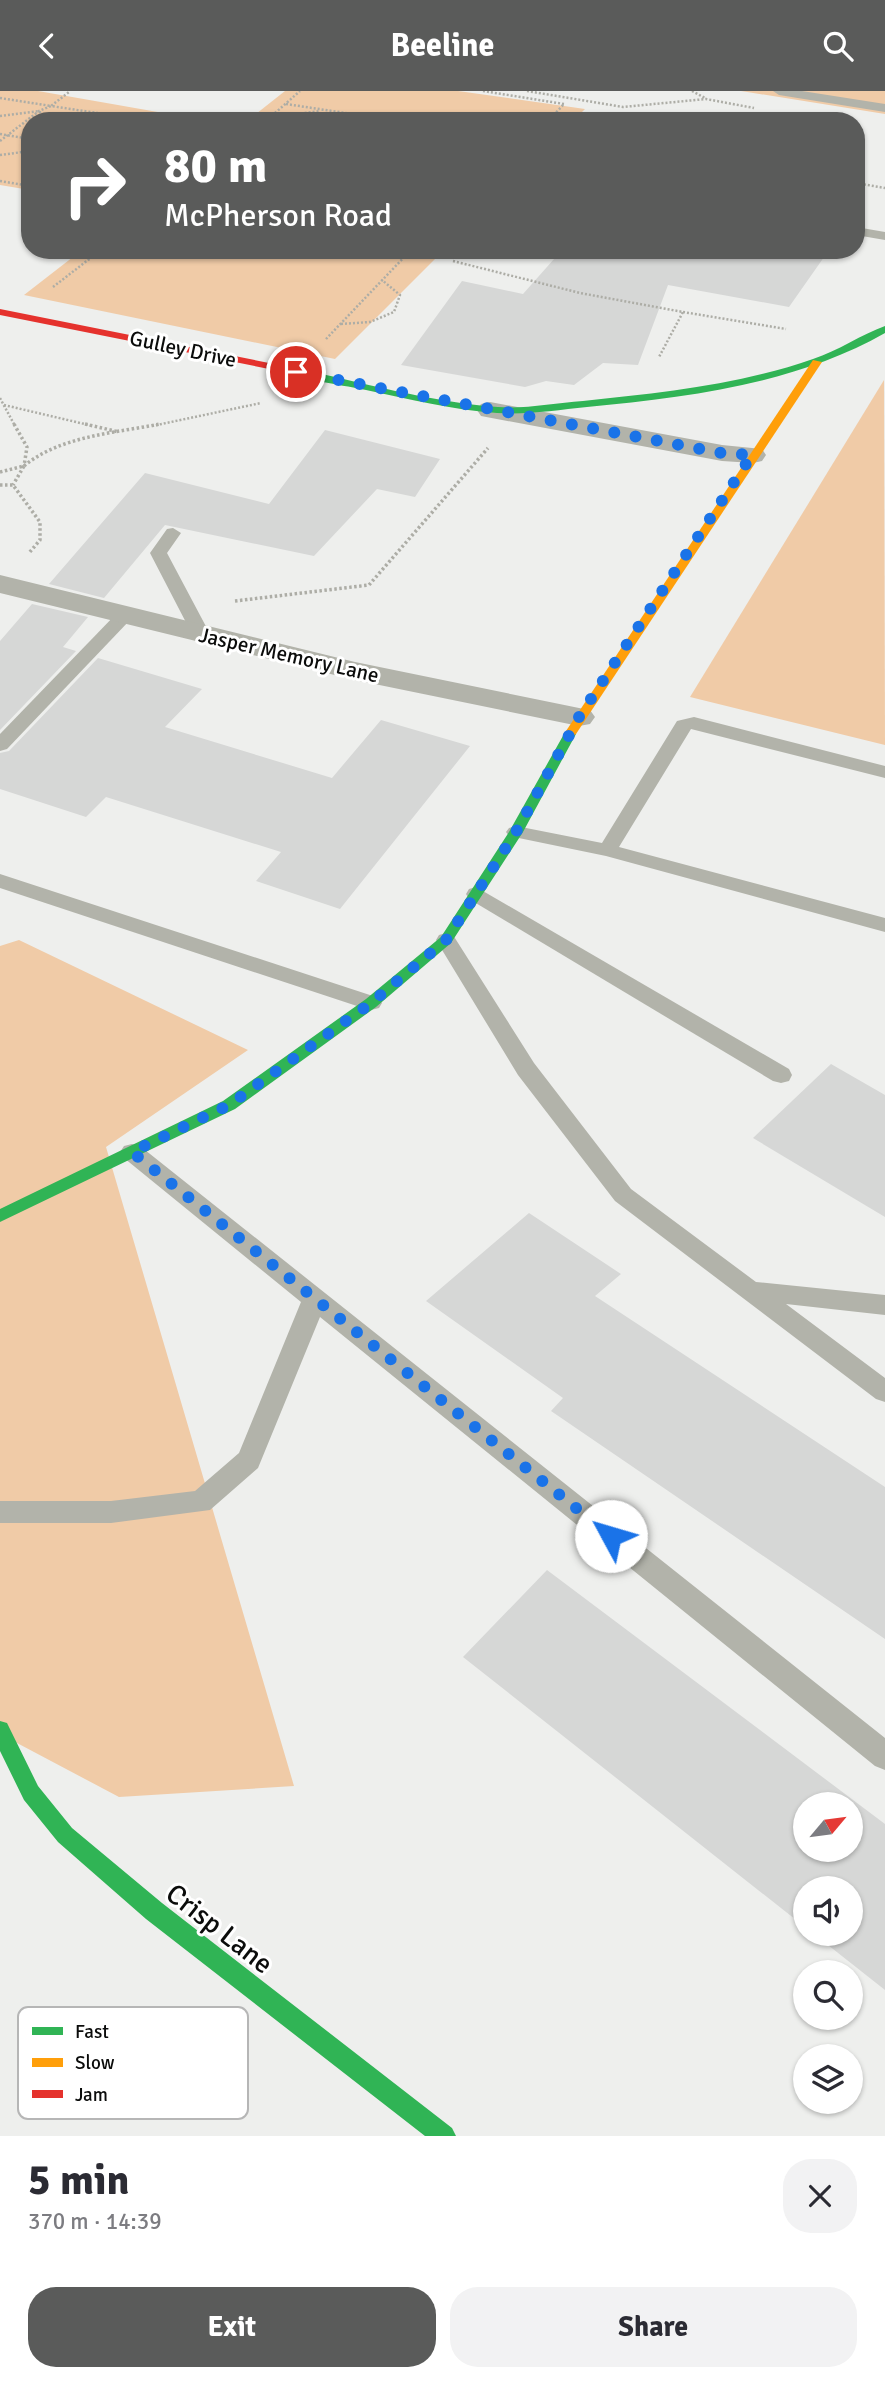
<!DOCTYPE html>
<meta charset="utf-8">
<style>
:root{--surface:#fff;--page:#f2f2f3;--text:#2b2b33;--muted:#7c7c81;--accent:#5a5b5a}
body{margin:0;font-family:Signika,sans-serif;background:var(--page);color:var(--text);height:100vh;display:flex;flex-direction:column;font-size:26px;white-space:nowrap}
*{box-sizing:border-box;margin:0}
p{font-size:23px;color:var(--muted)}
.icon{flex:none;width:38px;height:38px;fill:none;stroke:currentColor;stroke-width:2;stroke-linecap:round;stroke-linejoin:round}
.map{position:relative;height:2045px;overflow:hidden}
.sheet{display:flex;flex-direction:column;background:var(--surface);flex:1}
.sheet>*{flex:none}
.guide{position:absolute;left:21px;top:21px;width:844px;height:147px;border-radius:28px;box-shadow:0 2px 5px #0004;background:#5a5b5a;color:#fff;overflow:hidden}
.needle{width:46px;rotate:61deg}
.tools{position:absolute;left:793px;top:1701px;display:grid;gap:14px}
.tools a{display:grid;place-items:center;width:70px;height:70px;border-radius:50%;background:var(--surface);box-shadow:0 2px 5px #0004;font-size:35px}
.pin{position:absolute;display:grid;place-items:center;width:60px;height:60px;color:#fff;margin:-30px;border:4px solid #fff;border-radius:50%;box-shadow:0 2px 7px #0007}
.me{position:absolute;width:77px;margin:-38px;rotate:309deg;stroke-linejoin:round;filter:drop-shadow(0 0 5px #0008)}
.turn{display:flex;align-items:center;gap:24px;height:147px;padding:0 28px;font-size:32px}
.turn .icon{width:91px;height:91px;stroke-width:2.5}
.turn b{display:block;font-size:49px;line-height:60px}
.round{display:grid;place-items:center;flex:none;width:74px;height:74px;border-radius:28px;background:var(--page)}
.head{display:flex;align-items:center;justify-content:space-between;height:119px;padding:0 28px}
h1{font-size:42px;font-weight:800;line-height:52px}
.cta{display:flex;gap:14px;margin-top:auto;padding:14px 28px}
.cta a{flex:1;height:80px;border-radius:28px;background:var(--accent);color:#fff;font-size:28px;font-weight:800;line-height:80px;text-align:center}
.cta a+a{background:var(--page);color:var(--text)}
header{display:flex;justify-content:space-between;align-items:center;height:91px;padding:0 28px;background:var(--accent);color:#fff;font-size:32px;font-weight:800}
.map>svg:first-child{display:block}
.green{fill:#f0cba7}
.building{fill:#d6d7d6;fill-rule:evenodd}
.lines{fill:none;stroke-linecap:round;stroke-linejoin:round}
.path-far1{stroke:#adada6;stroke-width:2.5;stroke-dasharray:2 2;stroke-linecap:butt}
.path{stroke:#adada6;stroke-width:3.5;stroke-dasharray:2.5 2.5;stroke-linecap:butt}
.lane{fill:#b2b3aa;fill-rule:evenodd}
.street{fill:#b2b3aa;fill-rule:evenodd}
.fast{fill:#30b455;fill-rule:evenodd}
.slow{fill:#ff9f0a;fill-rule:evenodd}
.jam{fill:#e5322d;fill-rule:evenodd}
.route{stroke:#1a73e8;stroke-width:12;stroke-dasharray:0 21.6}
.labels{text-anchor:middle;stroke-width:6;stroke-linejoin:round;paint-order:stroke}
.far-street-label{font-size:21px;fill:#0b0c0b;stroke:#fff}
.near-street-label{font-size:28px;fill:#0b0c0b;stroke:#fff}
.key{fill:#fff;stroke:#b6b6b6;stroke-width:2}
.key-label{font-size:19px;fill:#0b0c0b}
</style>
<header><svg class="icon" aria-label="back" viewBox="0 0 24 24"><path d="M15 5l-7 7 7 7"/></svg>Beeline<svg class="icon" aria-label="search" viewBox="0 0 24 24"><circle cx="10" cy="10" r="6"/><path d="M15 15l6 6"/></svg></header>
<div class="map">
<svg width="885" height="2045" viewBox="0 0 885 2045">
<rect width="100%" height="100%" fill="#eeefed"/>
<g class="green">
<polygon points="0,0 38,0 209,30 30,30 30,99 0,94"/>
<polygon points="285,0 458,0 585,18 573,30 247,30"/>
<polygon points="741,0 885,0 885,23"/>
<polygon points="82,159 444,159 335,268 24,204"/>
<polygon points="884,289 885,654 690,606"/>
<polygon points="19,849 248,959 106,1056 294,1695 119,1706 0,1643 0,855"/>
</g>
<g class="building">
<polygon points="562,159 829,159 789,216 668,194 638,274 603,272 574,294 546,290 525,296 401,274 462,190 523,203"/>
<polygon points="325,339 440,368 415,406 377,398 314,465 165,434 104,507 49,493 145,382 269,413"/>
<polygon points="32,513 88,526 63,556 76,560 0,639 0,550"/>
<polygon points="98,567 202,598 165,636 332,687 381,629 470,655 340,818 256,790 281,761 106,706 86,726 0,698 0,662 9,660"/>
<polygon points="831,973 885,1004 885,1126 753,1047"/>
<polygon points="529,1122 621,1183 595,1205 885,1396 885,1548 551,1320 563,1307 426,1210"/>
<path d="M 547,1479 L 885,1733 L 885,1899 L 814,1843 L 850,1843 L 850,1797 L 805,1797 L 805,1836 L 463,1566 ZM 805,1713 L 850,1713 L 850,1759 L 805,1759 Z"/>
</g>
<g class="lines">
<g class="path-far1">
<polyline points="483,0 564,13"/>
<polyline points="527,0 623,16 706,8 754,17"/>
<polyline points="692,0 705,7"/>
<polyline points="0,7 51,15 69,1"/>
<polyline points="286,13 398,30"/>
<polyline points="0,25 39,20 47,30"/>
<polyline points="269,27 320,20"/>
<polyline points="266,30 300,0"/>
<polyline points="548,30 564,13"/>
<polyline points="0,43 30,48"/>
<polyline points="0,50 39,20 51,15 150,30"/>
<polyline points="0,64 30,60"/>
<polyline points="0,90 30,95"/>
<polyline points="856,92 885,97"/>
<path d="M 397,159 C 440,167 478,170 521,159"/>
<polyline points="453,170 580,202 683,221 659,266"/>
<polyline points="53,196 101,159"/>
<polyline points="683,221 786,238"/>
<polyline points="341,233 370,231 394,221 400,204 382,189"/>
<polyline points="326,248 411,159"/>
<polyline points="0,307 15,335"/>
<polyline points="4,314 93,335"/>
<polyline points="152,335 261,312"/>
</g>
<g class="path">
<polyline points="14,333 27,356 24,375"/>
<polyline points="85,333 119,341"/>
<path d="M 24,375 C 60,345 115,342 160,333"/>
<polyline points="0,381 24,375 13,394"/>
<polyline points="0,394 13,394 40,431 40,449 29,462"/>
<polyline points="235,510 369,494 488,357"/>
</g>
<g class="lane">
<polygon points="773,0 802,0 885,13 885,21 779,4"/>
<polygon points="856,136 885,141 885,149 856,144"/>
<polygon points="173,437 181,442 167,462 210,543 207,547 195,547 192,543 150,462 167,438"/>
<polygon points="124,520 130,521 133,525 130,529 7,658 0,660 0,643 118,521"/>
<polygon points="694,626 885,675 885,687 691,638 619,756 885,827 885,841 606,765 509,745 506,741 509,737 516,735 602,752 677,630"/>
<polygon points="0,783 379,907 382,912 379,917 371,919 363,917 0,797"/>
<polygon points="476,796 789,978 792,984 789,990 781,992 773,990 469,808 466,803 469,798"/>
<polygon points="446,842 453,844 534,972 631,1098 756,1191 885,1204 885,1224 786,1213 885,1287 885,1311 876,1308 615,1110 518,984 436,849 439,844"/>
<polygon points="132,1053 140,1055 885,1647 885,1679 875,1675 320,1226 258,1377 210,1419 111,1432 0,1432 0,1410 111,1410 195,1400 239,1362 301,1211 124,1067 120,1061 124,1055"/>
</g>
<g class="street">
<polygon points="490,311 722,354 762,358 766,364 762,370 753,372 722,370 481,325 477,319 481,313"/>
<polygon points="0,484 355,571 579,617 590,619 595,626 590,633 579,635 355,589 0,502"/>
</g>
<g class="fast">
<path d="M 885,235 L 885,242 C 795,293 689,306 587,316 C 557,319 527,324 497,322 C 453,319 409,308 366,299 C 348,295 302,289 289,280 L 294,277 C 361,291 429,311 498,316 C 526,318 555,312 583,310 C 660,302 739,294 813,268 C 838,260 862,243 885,235 Z"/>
<polygon points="570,639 576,643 523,741 451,852 376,916 235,1018 0,1131 0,1118 223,1010 366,908 441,846 509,741 564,643"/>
<polygon points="0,1630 7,1632 38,1695 72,1737 162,1812 452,2037 456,2045 425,2045 146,1828 58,1751 24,1709 0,1660"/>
</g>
<polygon class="slow" points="813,269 822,271 576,643 570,647 565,646 564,643"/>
<polygon class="jam" points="0,218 294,277 299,280 294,283 0,224"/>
</g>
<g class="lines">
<polyline class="route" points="296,281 722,362 752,364 579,626 516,741 446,849 371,912 229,1014 132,1061 611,1445"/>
</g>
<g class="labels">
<g class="far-street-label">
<text transform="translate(183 258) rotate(12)" y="7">Gulley Drive</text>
<text transform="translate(289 564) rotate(13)" y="7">Jasper Memory Lane</text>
</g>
<g class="near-street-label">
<text transform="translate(220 1837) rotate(38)" y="10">Crisp Lane</text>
</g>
</g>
<rect x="18" y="1916" width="230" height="112" rx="10" class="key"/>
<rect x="32" y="1936" width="31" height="8" fill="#30b455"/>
<rect x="32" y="1967" width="31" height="9" fill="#ff9f0a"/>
<rect x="32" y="1999" width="31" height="8" fill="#e5322d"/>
<g class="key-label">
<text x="75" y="1947">Fast</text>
<text x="75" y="1978">Slow</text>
<text x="75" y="2010">Jam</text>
</g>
</svg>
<div class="tools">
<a><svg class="needle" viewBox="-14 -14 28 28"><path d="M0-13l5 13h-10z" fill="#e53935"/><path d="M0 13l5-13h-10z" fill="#7c7c81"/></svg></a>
<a><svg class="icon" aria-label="sound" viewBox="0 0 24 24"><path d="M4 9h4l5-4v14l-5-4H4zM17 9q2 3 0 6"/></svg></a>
<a><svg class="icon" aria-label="search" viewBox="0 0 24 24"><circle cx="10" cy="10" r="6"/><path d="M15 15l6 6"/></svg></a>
<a><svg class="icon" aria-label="layers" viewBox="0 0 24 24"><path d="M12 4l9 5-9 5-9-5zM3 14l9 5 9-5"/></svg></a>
</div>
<div class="pin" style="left:296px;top:281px;background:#d93025"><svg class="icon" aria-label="arrive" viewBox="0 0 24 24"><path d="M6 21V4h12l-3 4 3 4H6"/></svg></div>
<svg class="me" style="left:611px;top:1445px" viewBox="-20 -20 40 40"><circle r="19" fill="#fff"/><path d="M0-13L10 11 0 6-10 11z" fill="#1a73e8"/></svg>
<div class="guide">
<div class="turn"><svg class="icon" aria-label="right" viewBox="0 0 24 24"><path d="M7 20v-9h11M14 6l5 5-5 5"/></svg><div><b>80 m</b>McPherson Road</div></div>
</div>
</div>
<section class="sheet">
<div class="head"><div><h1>5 min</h1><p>370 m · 14:39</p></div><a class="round"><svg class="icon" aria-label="close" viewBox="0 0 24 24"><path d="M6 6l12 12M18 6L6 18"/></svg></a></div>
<div class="cta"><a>Exit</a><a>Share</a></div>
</section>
